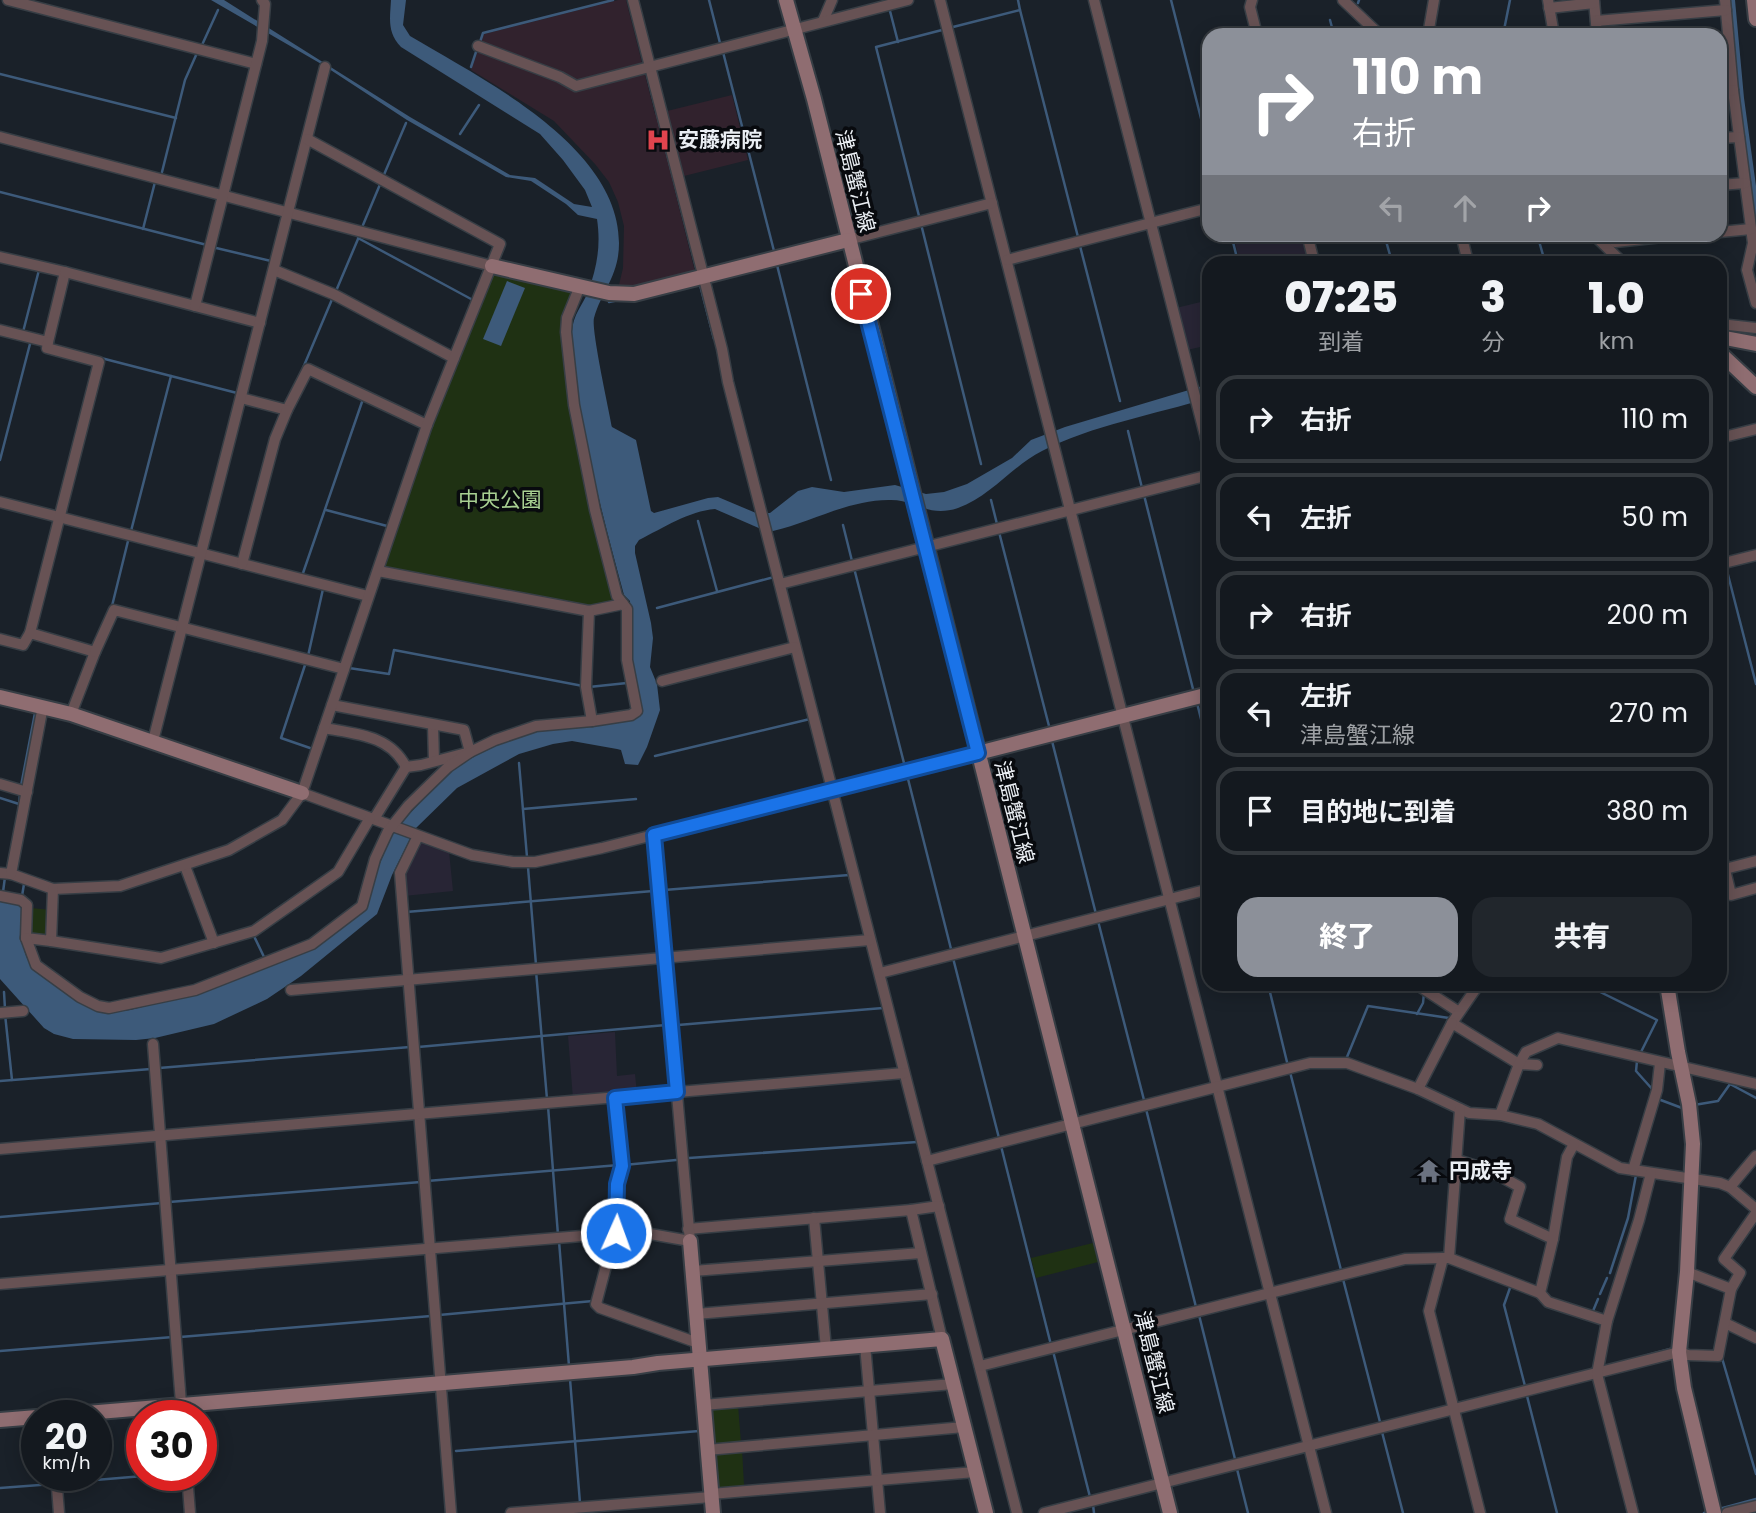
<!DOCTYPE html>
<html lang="ja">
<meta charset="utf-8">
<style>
:root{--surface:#14191f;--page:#21262c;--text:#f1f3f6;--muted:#9da0a4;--line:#33383d;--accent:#8c9099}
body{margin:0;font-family:Poppins,"Noto Sans JP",sans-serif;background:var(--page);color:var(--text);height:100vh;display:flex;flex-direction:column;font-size:26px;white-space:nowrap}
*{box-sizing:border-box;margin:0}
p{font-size:23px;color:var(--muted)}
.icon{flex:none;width:38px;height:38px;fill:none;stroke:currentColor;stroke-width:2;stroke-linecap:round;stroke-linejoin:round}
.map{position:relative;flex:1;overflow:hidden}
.drawer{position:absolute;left:1202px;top:256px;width:525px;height:735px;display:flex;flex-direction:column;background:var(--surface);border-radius:21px;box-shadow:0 4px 18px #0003,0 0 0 2px var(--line)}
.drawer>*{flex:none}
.top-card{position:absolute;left:1202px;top:28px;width:525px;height:214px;border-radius:21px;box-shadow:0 4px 18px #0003,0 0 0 2px var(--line);background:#8c9099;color:#fff;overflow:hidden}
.speed{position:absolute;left:21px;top:1400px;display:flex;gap:14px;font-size:35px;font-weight:700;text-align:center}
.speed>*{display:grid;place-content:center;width:91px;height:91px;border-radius:50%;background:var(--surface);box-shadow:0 4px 18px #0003,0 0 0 2px var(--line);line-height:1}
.speed small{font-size:18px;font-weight:400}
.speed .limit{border:10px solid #d22;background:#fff;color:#111}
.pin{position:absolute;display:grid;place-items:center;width:60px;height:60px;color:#fff;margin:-30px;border:4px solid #fff;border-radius:50%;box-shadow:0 2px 7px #0007}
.me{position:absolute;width:77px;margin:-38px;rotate:2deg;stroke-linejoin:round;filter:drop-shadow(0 0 5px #0008)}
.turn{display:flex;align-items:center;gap:24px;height:147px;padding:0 35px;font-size:32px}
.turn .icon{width:91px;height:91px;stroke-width:2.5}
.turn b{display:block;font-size:49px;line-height:60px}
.lanes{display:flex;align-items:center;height:66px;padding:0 35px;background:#0003;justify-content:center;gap:35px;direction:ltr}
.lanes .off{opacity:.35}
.eta{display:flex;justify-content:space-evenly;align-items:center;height:119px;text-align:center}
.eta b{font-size:42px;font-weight:800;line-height:49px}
.action{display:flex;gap:14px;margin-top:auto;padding:14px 35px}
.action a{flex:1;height:80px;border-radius:21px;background:var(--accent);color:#fff;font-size:28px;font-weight:800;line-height:80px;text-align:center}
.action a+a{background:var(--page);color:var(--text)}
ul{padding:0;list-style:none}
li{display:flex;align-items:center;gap:21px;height:88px;margin:0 14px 10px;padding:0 21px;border:4px solid var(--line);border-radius:21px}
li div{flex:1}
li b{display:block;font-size:26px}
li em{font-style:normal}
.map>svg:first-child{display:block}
.industrial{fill:#282535}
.medical{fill:#31222d}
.green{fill:#1f3113}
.water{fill:#3d5a7a}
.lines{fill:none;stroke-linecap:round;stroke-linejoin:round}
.stream{stroke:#3d5a7a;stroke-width:2.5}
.street-casing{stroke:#373e45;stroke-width:13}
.secondary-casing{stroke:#373e45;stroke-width:18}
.street{stroke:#675254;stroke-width:10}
.secondary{stroke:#8f6d71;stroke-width:14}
.route-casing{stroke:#114b97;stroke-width:18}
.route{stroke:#1a73e8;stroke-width:12}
.labels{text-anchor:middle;stroke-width:7;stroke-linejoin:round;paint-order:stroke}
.poi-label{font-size:21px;font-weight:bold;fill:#eaeef3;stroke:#080a0e;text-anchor:start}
.street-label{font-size:21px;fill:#eaeef3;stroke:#080a0e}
.park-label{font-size:21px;fill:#a8d092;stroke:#080a0e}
</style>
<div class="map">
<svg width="1756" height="1513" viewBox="0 0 1756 1513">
<rect width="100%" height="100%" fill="#1a2129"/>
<g class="industrial">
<polygon points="1233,235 1304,235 1311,262 1240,262"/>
<polygon points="1209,300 1209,345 1187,350 1176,308"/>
<polygon points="420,841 449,851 453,891 404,896 402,878"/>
<polygon points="615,1032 617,1076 635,1074 637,1094 573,1099 568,1036"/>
</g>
<polygon class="medical" points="618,0 626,0 655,114 732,95 748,160 672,179 695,272 636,286 619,285 623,268 624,226 618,202 609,182 595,164 554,121 471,70 484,34"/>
<g class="green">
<polygon points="493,273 573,290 563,332 616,599 614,602 590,608 384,570 383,566 435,412"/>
<polygon points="31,908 51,910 49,937 30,934"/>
<polygon points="1093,1243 1098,1262 1036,1278 1031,1258"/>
<polygon points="738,1405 741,1443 719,1445 713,1441 711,1411 714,1406"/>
<polygon points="742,1449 744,1485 722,1488 717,1485 715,1455 718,1451"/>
</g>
<g class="water">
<path d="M 211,0 L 224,0 L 410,117 L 510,175 L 535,178 L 574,204 L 592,207 L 585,190 L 563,160 L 540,134 L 401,47 C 387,32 390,19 391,0 L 406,0 L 403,25 L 410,36 C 482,79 619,146 619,243 C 619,276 602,290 594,318 C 591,329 609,410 612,427 L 636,440 L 651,511 L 654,513 L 708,498 L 718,497 L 756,513 L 770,513 L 798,491 L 812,487 L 844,492 L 895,485 L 926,494 L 944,492 L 967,484 L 1012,458 L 1031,440 L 1065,427 L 1209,384 L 1209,398 C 1156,414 1090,426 1042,451 C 1012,466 990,497 958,508 C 928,518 917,500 891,500 C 850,499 812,522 773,531 L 761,529 L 715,509 C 689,511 663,528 639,540 L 635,546 L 635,553 L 651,623 L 653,638 L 650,667 L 657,684 L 660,710 L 647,747 L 638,765 L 625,764 L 621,750 L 617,749 L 572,741 L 553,744 L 519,754 L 457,788 L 415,829 L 392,875 L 377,914 L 301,976 L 267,999 L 214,1024 L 155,1038 L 136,1040 L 73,1039 L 54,1034 L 44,1028 L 0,979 L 0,899 L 21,904 L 25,910 C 22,931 19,951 34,969 L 68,995 L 96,1011 L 105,1013 L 130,1010 L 208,991 L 259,968 L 298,955 L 328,939 L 366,909 L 375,875 L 393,832 L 446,774 L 463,762 L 510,739 L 528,734 L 552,728 L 635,719 L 641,714 L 631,656 L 630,601 L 624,595 C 608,536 592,477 582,417 C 577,389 571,359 572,331 C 573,315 582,306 588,292 C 597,267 601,246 597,219 L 578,215 L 566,204 L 531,181 L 506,177 L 407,120 L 323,65 Z"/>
<polygon points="1728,0 1735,0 1744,98 1756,186 1756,232 1737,99"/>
<polygon points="507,281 525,288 501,346 483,339"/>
</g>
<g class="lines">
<g class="stream">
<polyline points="709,0 720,43"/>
<polyline points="1171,0 1209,150"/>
<polyline points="1358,3 1359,0"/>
<polyline points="1020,10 1078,237"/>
<polyline points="890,11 898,42"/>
<polyline points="1330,20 1334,35"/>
<polyline points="953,27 1020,10 1018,0"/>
<polyline points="1503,35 1510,0"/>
<polyline points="480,42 483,33 613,0"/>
<polyline points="202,45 218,10"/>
<polyline points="723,52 774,251"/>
<polyline points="471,67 477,49"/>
<polyline points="646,71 697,271"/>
<polyline points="0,74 176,118"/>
<polyline points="460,134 479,105"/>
<polyline points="162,172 185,80 197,53"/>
<polyline points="383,177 406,123"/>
<polyline points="0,192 207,245"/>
<polyline points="919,216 876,47 942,30"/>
<polyline points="363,225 381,182"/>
<polyline points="922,228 981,464"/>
<polyline points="143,229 155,182"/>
<polyline points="1231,234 1238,262"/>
<polyline points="1384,234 1392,262"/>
<polyline points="1537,234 1545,262"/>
<polyline points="358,238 471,299"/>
<polyline points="1080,246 1120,401"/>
<polyline points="212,247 271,261 272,258"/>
<polyline points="777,265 831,480"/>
<polyline points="699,281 714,339"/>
<polyline points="336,291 358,239"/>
<polyline points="609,302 619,300"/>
<polyline points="23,332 39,270 37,269"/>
<polyline points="101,358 237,393"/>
<polyline points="303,368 333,297"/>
<polyline points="1128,431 1142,488"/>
<polyline points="0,460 31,340"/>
<polyline points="1144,495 1193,689"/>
<polyline points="991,500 997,524"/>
<polyline points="326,510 387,526"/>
<polyline points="698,521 717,591"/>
<polyline points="843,525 852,561"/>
<polyline points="131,531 171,376"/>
<polyline points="999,532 1049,726"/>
<polyline points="1720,546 1723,558"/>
<polyline points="1726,567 1756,684"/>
<polyline points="854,568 905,767"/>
<polyline points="302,576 363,399"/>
<polyline points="112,606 128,541"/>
<polyline points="657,608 774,577"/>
<polyline points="308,656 323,589"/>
<polyline points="306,662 281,738 310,748"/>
<polyline points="349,668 389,674 394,650 583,686"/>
<polyline points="589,687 627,683"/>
<polyline points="1197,703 1209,751"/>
<polyline points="1052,741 1096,914"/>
<polyline points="655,756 810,719"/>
<polyline points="519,763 527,857"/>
<polyline points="907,775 951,949"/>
<polyline points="21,786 35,713 34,711"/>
<polyline points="0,798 19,804"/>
<polyline points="19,808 20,793"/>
<polyline points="523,809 636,799"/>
<polyline points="846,863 851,883"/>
<polyline points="528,867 536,965"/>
<polyline points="664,890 849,875"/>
<polyline points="3,892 5,877"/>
<polyline points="22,896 24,884"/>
<polyline points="406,912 653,891"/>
<polyline points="1098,921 1144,1100"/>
<polyline points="253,934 265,959"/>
<polyline points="953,958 999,1138"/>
<polyline points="536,971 547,1099"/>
<polyline points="1268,984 1287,1062"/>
<polyline points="1552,984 1554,984"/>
<polyline points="1584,984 1657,1020 1641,1052"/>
<polyline points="4,992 5,1009"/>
<polyline points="5,1014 12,1080"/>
<polyline points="1417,1014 1423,1003 1424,993"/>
<polyline points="678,1025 883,1008"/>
<polyline points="418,1047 666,1025"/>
<polyline points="1347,1057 1368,1006 1449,1018"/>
<polyline points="1637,1061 1636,1071 1653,1090"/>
<polyline points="159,1068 410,1047"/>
<polyline points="1290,1072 1341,1270"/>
<polyline points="0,1081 151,1069"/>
<polyline points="1658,1099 1682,1108"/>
<polyline points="1694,1105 1718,1101 1730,1084 1756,1098"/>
<polyline points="548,1106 558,1235"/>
<polyline points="1146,1109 1196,1307"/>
<polyline points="910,1113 920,1151"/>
<polyline points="1001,1146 1051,1345"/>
<polyline points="689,1158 917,1142"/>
<polyline points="624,1165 676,1160"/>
<polyline points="427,1181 619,1165"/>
<polyline points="169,1202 421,1182"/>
<polyline points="0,1217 162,1203"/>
<polyline points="559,1241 569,1366"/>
<polyline points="1610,1273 1628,1218 1636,1175"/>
<polyline points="1343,1279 1380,1422"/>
<polyline points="1511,1285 1504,1305 1525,1386"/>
<polyline points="1600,1294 1607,1278"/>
<polyline points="1593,1311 1598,1299"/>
<polyline points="439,1315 593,1301"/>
<polyline points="1199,1315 1235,1459"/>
<polyline points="180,1337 431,1316"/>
<polyline points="0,1351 173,1337"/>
<polyline points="1053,1351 1090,1497"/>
<polyline points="1722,1358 1756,1474"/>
<polyline points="1626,1361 1670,1349"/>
<polyline points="570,1379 580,1503"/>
<polyline points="1527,1396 1557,1513"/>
<polyline points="1382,1432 1403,1513"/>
<polyline points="456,1451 699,1431"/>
<polyline points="1237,1469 1248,1513"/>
<polyline points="60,1483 155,1475"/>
<polyline points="0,1488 53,1484"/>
<polyline points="1703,1498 1707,1512 1704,1513"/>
<polyline points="1093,1505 1094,1513"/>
<polyline points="1719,1509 1756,1499"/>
</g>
<g class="street-casing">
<g id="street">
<polyline points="8,0 256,64"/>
<polyline points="633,0 722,349 728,382 1017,1513"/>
<polyline points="940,0 1326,1513"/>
<polyline points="1094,0 1209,451"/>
<polyline points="1252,0 1250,7 1257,35"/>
<polyline points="1343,0 1380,35"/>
<polyline points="1548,0 1554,35"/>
<polyline points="1594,0 1597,35"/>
<polyline points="1725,0 1733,90 1753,243 1747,270 1756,303"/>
<polyline points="1549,8 1594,3"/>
<polyline points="823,21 832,0"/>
<polyline points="1596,21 1726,10"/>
<polyline points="1428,35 1434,0"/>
<polyline points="478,46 560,77 576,86 908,0"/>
<polyline points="1720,91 1733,90"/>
<polyline points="0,137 492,266"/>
<polyline points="1720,138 1739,137"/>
<polyline points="1720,185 1745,183"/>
<polyline points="1720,232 1751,229"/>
<polyline points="1307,234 1314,262"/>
<polyline points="1461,234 1468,262"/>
<polyline points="1593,234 1622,262"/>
<polyline points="848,240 992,203"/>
<polyline points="1615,242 1691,234"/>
<polyline points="0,257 65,272 48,342 0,330"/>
<polyline points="1007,260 1209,208"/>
<polyline points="274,270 333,294 454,358"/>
<polyline points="65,272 260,323"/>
<polyline points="580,286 567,318 566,332 574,405 595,510 617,596 627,609 627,660 637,711 631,715 592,721"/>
<polyline points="195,306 262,41 265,4 262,0"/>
<polyline points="1720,324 1756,328"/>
<polyline points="241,398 287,410 308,369 427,425"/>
<polyline points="1198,406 1209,403"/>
<polyline points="1720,438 1756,429"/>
<polyline points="0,502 368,596"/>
<polyline points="242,564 275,439 287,410"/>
<polyline points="1720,564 1756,555"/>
<polyline points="378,571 589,611 623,604"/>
<polyline points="780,584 1209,475"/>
<polyline points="30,633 99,362 47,348 48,342"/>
<polyline points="0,639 23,645 30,633 95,652 71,714"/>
<polyline points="95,652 114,610 344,669"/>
<polyline points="662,681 795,647"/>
<polyline points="433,725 434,761"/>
<path d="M 324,728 C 356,734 390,735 406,767 L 421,765 L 470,752 L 464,730 L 332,705"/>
<polyline points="153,741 325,67"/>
<polyline points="0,784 27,792"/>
<polyline points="302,793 472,855 513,862 535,862 602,848 978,753"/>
<polyline points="374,819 406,767"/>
<polyline points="418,836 400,873 451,1513"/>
<polyline points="1720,849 1731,895 1756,888"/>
<polyline points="185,866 214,943"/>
<polyline points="1721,870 1756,861"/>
<polyline points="0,873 11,874 53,889 120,886 229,850 282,820 302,793 427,425 500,244 307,139"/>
<polyline points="11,874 43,706"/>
<polyline points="0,896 21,900 27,905 26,938 51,941 53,889"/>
<polyline points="26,938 36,965 80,997 98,1006 109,1008 195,990 312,944 362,906 375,859 388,831 408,806 448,767 470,752 495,740 536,726 592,721 586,687 589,611"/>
<polyline points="51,941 161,958 254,931 338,872 370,818"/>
<polyline points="880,973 1209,889"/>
<polyline points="1416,984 1459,1012"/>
<polyline points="1479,984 1452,1023 1519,1064 1537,1065"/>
<polyline points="291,990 870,940"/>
<polyline points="0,1013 23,1011"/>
<polyline points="153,1044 182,1416"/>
<polyline points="1418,1089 1452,1023"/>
<polyline points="615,1098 622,1166 617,1184 616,1228 596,1304 600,1308 698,1343"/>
<polyline points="1500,1115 1519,1064 1526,1052 1558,1038 1756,1084"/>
<polyline points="0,1149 904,1073"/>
<polyline points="1457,1160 1489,1170 1520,1187 1510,1219 1553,1239"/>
<polyline points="927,1161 1310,1063 1347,1063 1418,1089 1469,1113 1500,1115 1538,1124 1620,1168 1720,1183 1730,1187 1756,1209"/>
<polyline points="1633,1170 1657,1090 1660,1063"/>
<polyline points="1730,1187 1756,1156"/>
<polyline points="911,1210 939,1206"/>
<polyline points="814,1218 826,1349"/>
<polyline points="688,1229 911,1210 942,1339"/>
<polyline points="1449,1258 1460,1109"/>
<polyline points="693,1271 921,1253"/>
<polyline points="0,1284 594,1235 616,1228 690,1241 654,835"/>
<polyline points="1731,1289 1740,1273 1724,1259 1756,1213"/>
<polyline points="1540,1293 1553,1239 1567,1157 1574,1144"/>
<polyline points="696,1314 932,1294"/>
<polyline points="1725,1323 1756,1338"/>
<polyline points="865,1345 880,1513"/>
<polyline points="980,1366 1405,1259 1443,1258"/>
<polyline points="703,1405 953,1384"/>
<polyline points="707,1450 964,1427"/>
<polyline points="56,1475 59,1513"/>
<polyline points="187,1475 190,1513"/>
<polyline points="711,1494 975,1472"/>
<polyline points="511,1513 711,1497"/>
<polyline points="1044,1513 1679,1352 1688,1355 1718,1356 1731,1289 1687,1272"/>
<polyline points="1480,1513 1429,1311 1443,1258 1449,1258 1540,1293 1548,1302 1607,1321"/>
<polyline points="1633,1513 1597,1374 1607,1321 1639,1220 1651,1173"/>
<polyline points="1727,1513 1756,1506"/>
</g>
</g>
<g class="secondary-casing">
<g id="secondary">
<polyline points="786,0 814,99 1170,1513"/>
<polyline points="1754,0 1756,19"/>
<polyline points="492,266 609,293 634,294 848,240"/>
<polyline points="1720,337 1756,344"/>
<polyline points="1720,353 1756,387"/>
<polyline points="0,697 71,714 302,793"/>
<polyline points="978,753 1209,694"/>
<polyline points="1667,984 1678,1052 1689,1104 1693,1144 1687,1272 1679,1352 1684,1388 1714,1513"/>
<polyline points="690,1241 713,1513"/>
<polyline points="51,1416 633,1367 658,1363 942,1339 986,1513"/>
<polyline points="0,1420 37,1417"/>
</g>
</g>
<use href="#street" class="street"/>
<use href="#secondary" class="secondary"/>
</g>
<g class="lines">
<g class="route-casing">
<polyline id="route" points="616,1233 617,1184 622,1166 615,1098 677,1092 654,835 978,753 861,294"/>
</g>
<use href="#route" class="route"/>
</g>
<defs>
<g id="hospital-bare" transform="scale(1.89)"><path d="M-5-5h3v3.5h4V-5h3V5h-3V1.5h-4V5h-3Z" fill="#e0444e" stroke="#080a0e" stroke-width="2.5" paint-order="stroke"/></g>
<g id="temple-bare" transform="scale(1.89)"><path d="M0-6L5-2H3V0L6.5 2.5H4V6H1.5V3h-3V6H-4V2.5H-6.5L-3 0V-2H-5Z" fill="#6b7280" stroke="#080a0e" stroke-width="2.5" paint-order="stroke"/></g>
</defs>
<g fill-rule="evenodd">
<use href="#hospital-bare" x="658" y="140"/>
<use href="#temple-bare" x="1429" y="1171"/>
</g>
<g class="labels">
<g class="poi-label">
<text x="678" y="147">安藤病院</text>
<text x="1449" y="1178">円成寺</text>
</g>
<g class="street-label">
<text transform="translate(855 181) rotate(76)" y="7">津島蟹江線</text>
<text transform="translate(1014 812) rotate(76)" y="7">津島蟹江線</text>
<text transform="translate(1154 1362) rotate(76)" y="7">津島蟹江線</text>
</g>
<g class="park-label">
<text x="500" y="507">中央公園</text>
</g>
</g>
</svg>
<div class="speed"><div>20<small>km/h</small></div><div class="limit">30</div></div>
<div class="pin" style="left:861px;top:294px;background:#d93025"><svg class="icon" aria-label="arrive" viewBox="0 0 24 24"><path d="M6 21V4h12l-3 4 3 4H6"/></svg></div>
<svg class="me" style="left:616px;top:1233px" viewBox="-20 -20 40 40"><circle r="17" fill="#1a73e8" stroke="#fff" stroke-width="3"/><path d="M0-11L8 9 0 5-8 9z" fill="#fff"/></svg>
<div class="top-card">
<div class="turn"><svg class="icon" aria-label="right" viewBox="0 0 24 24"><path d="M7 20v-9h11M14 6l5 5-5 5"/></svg><div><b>110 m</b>右折</div></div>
<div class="lanes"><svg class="icon off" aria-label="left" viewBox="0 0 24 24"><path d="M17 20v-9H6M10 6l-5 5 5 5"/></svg><svg class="icon off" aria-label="ahead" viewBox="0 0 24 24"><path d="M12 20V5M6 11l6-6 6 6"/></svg><svg class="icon" aria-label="right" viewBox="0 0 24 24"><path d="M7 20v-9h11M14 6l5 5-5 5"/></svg></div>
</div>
<section class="drawer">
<div class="eta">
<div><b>07:25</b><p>到着</p></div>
<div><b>3</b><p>分</p></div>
<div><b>1.0</b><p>km</p></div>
</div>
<ul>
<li><svg class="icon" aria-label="right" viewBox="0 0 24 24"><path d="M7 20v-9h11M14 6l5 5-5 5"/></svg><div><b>右折</b></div><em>110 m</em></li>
<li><svg class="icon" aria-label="left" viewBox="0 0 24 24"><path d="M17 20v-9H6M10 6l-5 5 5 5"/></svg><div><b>左折</b></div><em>50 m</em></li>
<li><svg class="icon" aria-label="right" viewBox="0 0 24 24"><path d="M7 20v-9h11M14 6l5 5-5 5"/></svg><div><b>右折</b></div><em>200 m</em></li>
<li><svg class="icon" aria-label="left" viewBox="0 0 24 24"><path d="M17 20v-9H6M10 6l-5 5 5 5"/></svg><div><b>左折</b><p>津島蟹江線</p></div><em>270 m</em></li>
<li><svg class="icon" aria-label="arrive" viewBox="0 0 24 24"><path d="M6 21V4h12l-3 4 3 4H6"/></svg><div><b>目的地に到着</b></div><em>380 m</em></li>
</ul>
<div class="action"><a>終了</a><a>共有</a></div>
</section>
</div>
